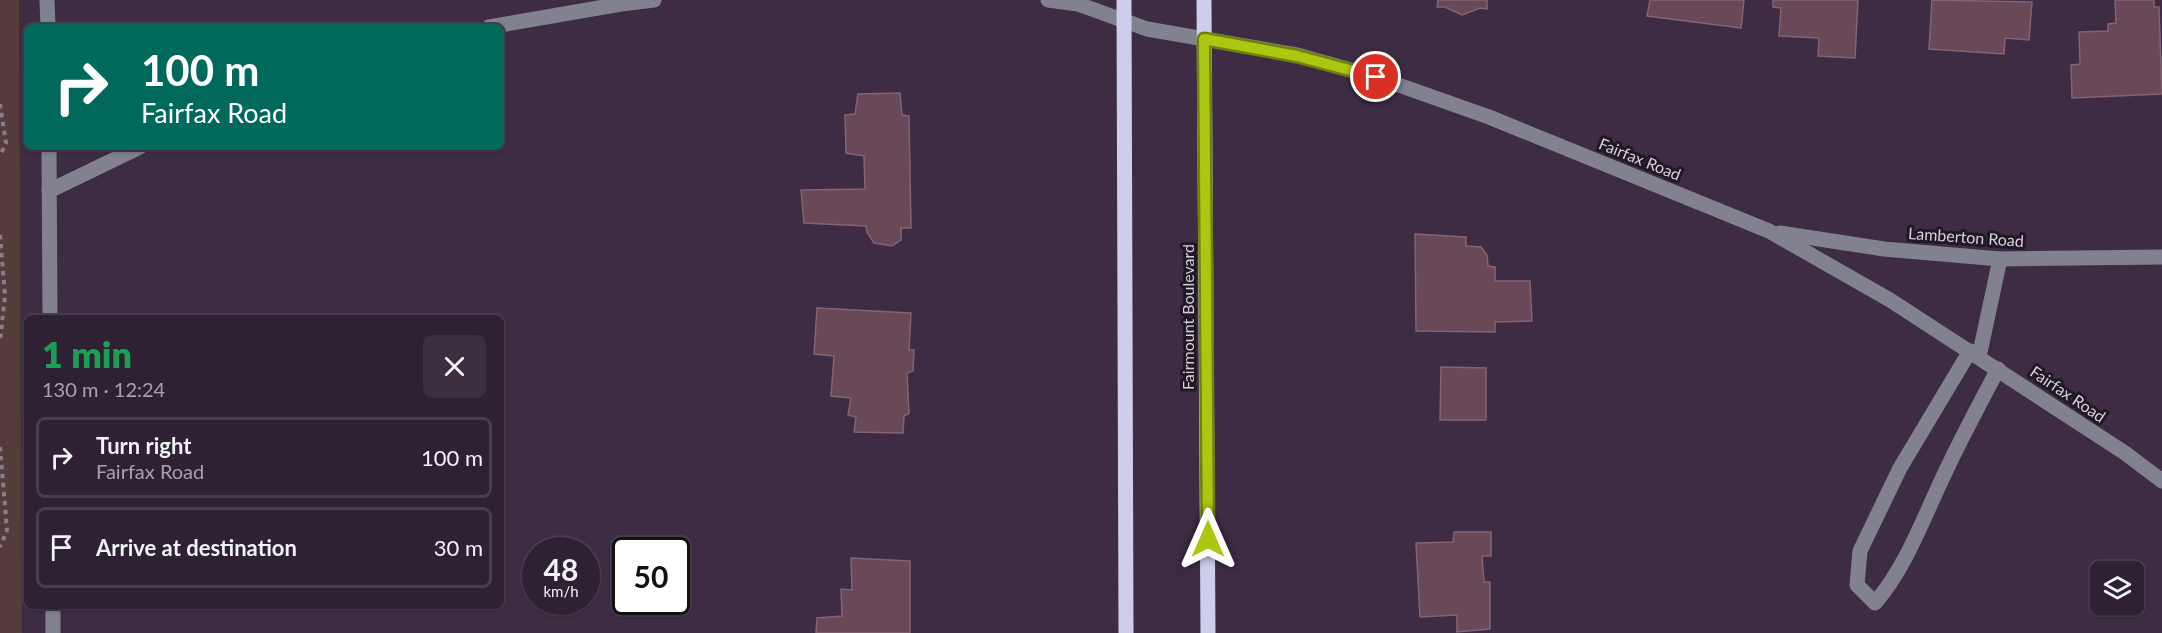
<!DOCTYPE html>
<meta charset="utf-8">
<style>
:root{--surface:#2e2133;--page:#3a2e3f;--text:#f1f3f6;--muted:#a7a3ac;--line:#493e4e}
body{margin:0;font-family:Lato,sans-serif;background:var(--page);color:var(--text);height:100vh;display:flex;flex-direction:column;font-size:22px;white-space:nowrap}
*{box-sizing:border-box;margin:0}
p{font-size:20px;color:var(--muted)}
.icon{flex:none;width:33px;height:33px;fill:none;stroke:currentColor;stroke-width:2;stroke-linecap:round;stroke-linejoin:round}
.map{position:relative;flex:1;overflow:hidden}
.details{position:absolute;left:24px;top:315px;width:480px;height:294px;display:flex;flex-direction:column;background:var(--surface);border-radius:9px;box-shadow:0 2px 4px #0004,0 0 0 2px var(--line)}
.details>*{flex:none}
.top-card{position:absolute;left:24px;top:24px;width:480px;height:126px;border-radius:9px;box-shadow:0 2px 4px #0004,0 0 0 2px var(--line);background:#00695c;color:#fff;overflow:hidden}
.buttons{position:absolute;left:2090px;top:561px;display:grid;gap:12px}
.buttons a{display:grid;place-items:center;width:54px;height:54px;border-radius:9px;background:var(--surface);box-shadow:0 2px 4px #0004,0 0 0 2px var(--line);font-size:30px}
.speed{position:absolute;left:522px;top:537px;display:flex;gap:12px;font-size:30px;font-weight:700;text-align:center}
.speed>*{display:grid;place-content:center;width:78px;height:78px;border-radius:50%;background:var(--surface);box-shadow:0 2px 4px #0004,0 0 0 2px var(--line);line-height:1}
.speed small{font-size:15px;font-weight:400}
.speed .limit{border:3px solid #111;border-radius:9px;background:#fff;color:#111}
.pin{position:absolute;display:grid;place-items:center;width:51px;height:51px;color:#fff;margin:-26px;border:3px solid #fff;border-radius:50%;box-shadow:0 2px 6px #0007}
.me{position:absolute;width:66px;margin:-33px;rotate:0deg;stroke-linejoin:round;filter:drop-shadow(0 0 4px #0008)}
.turn{display:flex;align-items:center;gap:21px;height:126px;padding:0 18px;font-size:27px}
.turn .icon{width:78px;height:78px;stroke-width:2.5}
.turn b{display:block;font-size:42px;line-height:51px}
.round{display:grid;place-items:center;flex:none;width:63px;height:63px;border-radius:9px;background:var(--page)}
.headline{display:flex;align-items:center;justify-content:space-between;height:102px;padding:0 18px}
h1{font-size:36px;font-weight:800;line-height:45px;color:#1e9e55}
ul{padding:0;list-style:none}
li{display:flex;align-items:center;gap:18px;height:81px;margin:0 12px 9px;padding:0 6px;border:3px solid var(--line);border-radius:9px}
li div{flex:1}
li b{display:block;font-size:22px}
li em{font-style:normal}
.map>svg:first-child{display:block}
.green{fill:#553b3a}
.building{fill:#694958;stroke:#846372;stroke-width:1.5}
.lines{fill:none;stroke-linecap:round;stroke-linejoin:round}
.path{stroke:#8a7c8f;stroke-width:4;stroke-dasharray:4.5 4.5;stroke-linecap:butt}
.minor{stroke:#81818f;stroke-width:15}
.major{stroke:#ceceec;stroke-width:15}
.route-casing{stroke:#70810c;stroke-width:15}
.route{stroke:#acc612;stroke-width:10}
.labels{text-anchor:middle;stroke-width:6;stroke-linejoin:round;paint-order:stroke}
.street-label{font-size:16px;fill:#dbd0df;stroke:#201823}
</style>
<div class="map">
<svg width="2162" height="633" viewBox="0 0 2162 633">
<rect width="100%" height="100%" fill="#3e2c44"/>
<polygon class="green" points="0,0 19,0 22,633 0,633"/>
<g class="building">
<polygon points="1438,0 1487,0 1487,9 1480,8 1462,15 1445,7 1437,7"/>
<polygon points="1650,0 1744,0 1741,28 1647,16"/>
<polygon points="1773,0 1858,0 1855,58 1818,56 1819,38 1779,36 1781,8 1773,7"/>
<polygon points="1932,0 2032,2 2029,40 2005,38 2004,54 1929,49"/>
<polygon points="2115,0 2154,0 2154,7 2159,7 2162,94 2072,98 2071,65 2080,64 2079,32 2108,31 2108,24 2116,23"/>
<polygon points="900,93 902,115 909,116 911,228 901,228 901,240 892,246 874,243 867,232 866,226 804,223 801,190 865,189 864,156 846,153 845,115 855,114 858,94"/>
<polygon points="1415,234 1466,237 1466,246 1481,247 1487,255 1488,266 1495,267 1495,281 1530,281 1532,321 1495,322 1495,332 1416,331"/>
<polygon points="817,308 911,313 909,350 914,350 913,371 907,373 909,413 904,416 903,433 854,432 856,417 848,415 851,398 831,396 834,356 814,354"/>
<polygon points="1441,367 1486,368 1486,420 1440,420"/>
<polygon points="1454,532 1491,532 1491,556 1482,556 1484,582 1490,582 1490,629 1457,632 1457,615 1420,617 1416,543 1453,542"/>
<polygon points="851,558 910,561 910,633 816,633 817,618 842,616 841,589 852,590"/>
</g>
<g class="lines">
<g class="path">
<polyline points="0,104 6,143 0,156"/>
<polyline points="0,235 5,295 0,342"/>
<polyline points="0,447 7,530 0,547"/>
</g>
<g class="minor">
<polyline points="47,0 48,27"/>
<polyline points="1048,0 1078,4 1147,29 1297,55 1376,77 1489,117 1769,231 1890,300 2125,453 2162,481"/>
<polyline points="489,27 621,4 654,0"/>
<polyline points="49,147 50,318"/>
<polyline points="49,191 140,147"/>
<polyline points="1780,233 1884,249 2000,259 2162,257"/>
<path d="M 1970,351 L 1900,468 L 1860,551 L 1857,585 L 1875,603 C 1906,567 1923,519 1943,477 C 1960,440 1979,405 1998,369"/>
<polyline points="1979,357 2000,259"/>
<polyline points="53,606 53,633"/>
</g>
<g class="major">
<polyline points="1124,0 1126,633"/>
<polyline points="1204,0 1208,633"/>
</g>
</g>
<g class="lines">
<g class="route-casing">
<polyline id="route" points="1208,539 1204,39 1297,56 1376,77"/>
</g>
<use href="#route" class="route"/>
</g>
<g class="labels">
<g class="street-label">
<text transform="translate(1640 159) rotate(22)" y="6">Fairfax Road</text>
<text transform="translate(1966 237) rotate(4)" y="6">Lamberton Road</text>
<text transform="translate(1188 317) rotate(-90)" y="6">Fairmount Boulevard</text>
<text transform="translate(2068 394) rotate(34)" y="6">Fairfax Road</text>
</g>
</g>
</svg>
<div class="buttons">
<a><svg class="icon" aria-label="layers" viewBox="0 0 24 24"><path d="M12 4l9 5-9 5-9-5zM3 14l9 5 9-5"/></svg></a>
</div>
<div class="speed"><div>48<small>km/h</small></div><div class="limit">50</div></div>
<div class="pin" style="left:1376px;top:77px;background:#d93025"><svg class="icon" aria-label="arrive" viewBox="0 0 24 24"><path d="M6 21V4h12l-3 4 3 4H6"/></svg></div>
<svg class="me" style="left:1208px;top:539px" viewBox="-20 -20 40 40"><path d="M0-17L14 15 0 8-14 15z" fill="#acc612" stroke="#fff" stroke-width="4"/></svg>
<div class="top-card">
<div class="turn"><svg class="icon" aria-label="right" viewBox="0 0 24 24"><path d="M7 20v-9h11M14 6l5 5-5 5"/></svg><div><b>100 m</b>Fairfax Road</div></div>
</div>
<section class="details">
<div class="headline"><div><h1>1 min</h1><p>130 m · 12:24</p></div><a class="round"><svg class="icon" aria-label="close" viewBox="0 0 24 24"><path d="M6 6l12 12M18 6L6 18"/></svg></a></div>
<ul>
<li><svg class="icon" aria-label="right" viewBox="0 0 24 24"><path d="M7 20v-9h11M14 6l5 5-5 5"/></svg><div><b>Turn right</b><p>Fairfax Road</p></div><em>100 m</em></li>
<li><svg class="icon" aria-label="arrive" viewBox="0 0 24 24"><path d="M6 21V4h12l-3 4 3 4H6"/></svg><div><b>Arrive at destination</b></div><em>30 m</em></li>
</ul>
</section>
</div>
